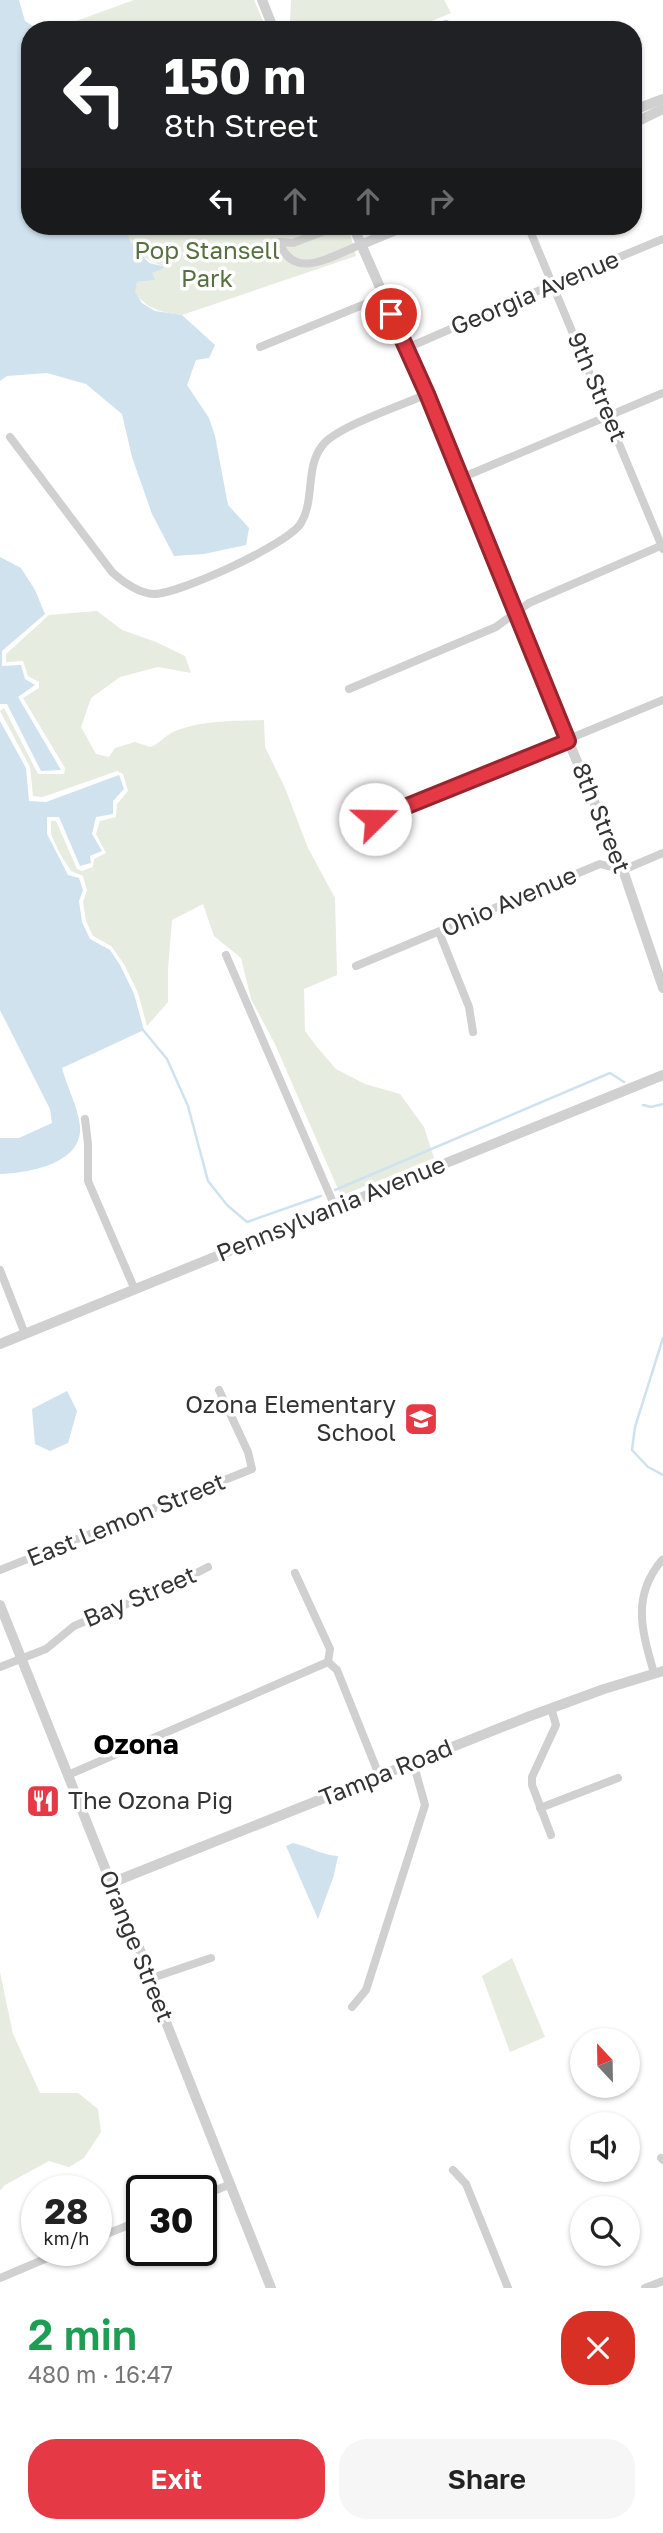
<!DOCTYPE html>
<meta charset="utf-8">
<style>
:root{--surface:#fff;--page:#f6f6f6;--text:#222;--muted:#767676;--accent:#e63946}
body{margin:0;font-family:"Golos Text",sans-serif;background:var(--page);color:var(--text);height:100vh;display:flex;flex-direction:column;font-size:26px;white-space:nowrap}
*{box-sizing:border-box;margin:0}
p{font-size:23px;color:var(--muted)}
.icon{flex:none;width:38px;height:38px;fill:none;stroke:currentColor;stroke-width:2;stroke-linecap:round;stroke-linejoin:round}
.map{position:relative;height:2288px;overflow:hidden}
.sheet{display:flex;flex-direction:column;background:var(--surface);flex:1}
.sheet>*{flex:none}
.banner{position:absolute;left:21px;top:21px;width:621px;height:214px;border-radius:28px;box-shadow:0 2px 5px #0004;background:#202124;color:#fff;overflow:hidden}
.needle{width:46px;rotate:338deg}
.controls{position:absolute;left:570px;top:2028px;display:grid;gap:14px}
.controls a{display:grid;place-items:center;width:70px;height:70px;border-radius:50%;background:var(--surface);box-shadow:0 2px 5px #0004;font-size:35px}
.speed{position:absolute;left:21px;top:2175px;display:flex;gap:14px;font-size:35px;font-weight:700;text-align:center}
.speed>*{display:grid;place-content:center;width:91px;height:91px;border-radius:50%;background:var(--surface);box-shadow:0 2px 5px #0004;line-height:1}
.speed small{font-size:18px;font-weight:400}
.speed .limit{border:4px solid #111;border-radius:10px;background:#fff;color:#111}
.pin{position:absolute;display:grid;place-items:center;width:60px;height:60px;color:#fff;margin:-30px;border:4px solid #fff;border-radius:50%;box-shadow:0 2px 7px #0007}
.me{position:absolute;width:77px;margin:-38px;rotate:68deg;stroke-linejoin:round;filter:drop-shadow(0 0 5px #0008)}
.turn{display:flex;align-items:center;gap:24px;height:147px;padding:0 28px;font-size:32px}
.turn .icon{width:91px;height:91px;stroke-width:2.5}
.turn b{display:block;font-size:49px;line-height:60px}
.lanes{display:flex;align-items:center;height:66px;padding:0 28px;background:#0003;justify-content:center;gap:35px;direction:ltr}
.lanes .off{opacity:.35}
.round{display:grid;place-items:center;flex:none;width:74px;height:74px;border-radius:28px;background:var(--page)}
.overview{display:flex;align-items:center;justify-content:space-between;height:119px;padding:0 28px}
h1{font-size:42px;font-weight:600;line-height:52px;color:#1e9e55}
.primary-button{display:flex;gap:14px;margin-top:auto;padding:14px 28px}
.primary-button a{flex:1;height:80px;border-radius:28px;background:var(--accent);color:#fff;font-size:28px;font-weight:600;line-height:80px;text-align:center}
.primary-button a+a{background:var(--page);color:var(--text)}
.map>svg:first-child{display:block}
.green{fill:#e6ecdf}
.water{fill:#cfe2ee}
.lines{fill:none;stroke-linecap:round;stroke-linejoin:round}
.stream{stroke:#cfe2ee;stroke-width:2.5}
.minor{stroke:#d0d0d0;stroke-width:8}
.tertiary{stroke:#d0d0d0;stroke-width:10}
.route-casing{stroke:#96252e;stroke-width:18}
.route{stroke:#e63946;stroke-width:12}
.labels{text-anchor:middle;stroke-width:7;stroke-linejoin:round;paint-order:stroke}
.park-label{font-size:24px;fill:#56703f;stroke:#fff}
.street-label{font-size:24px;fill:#333;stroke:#fff}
.poi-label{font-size:24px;fill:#333;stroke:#fff;text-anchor:end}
.quarter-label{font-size:28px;font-weight:bold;fill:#000;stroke:#fff}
</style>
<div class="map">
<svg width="663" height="2288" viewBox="0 0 663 2288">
<rect width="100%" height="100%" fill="#fff"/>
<g class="green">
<polygon points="134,0 254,0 267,30 54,29"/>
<polygon points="291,0 444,0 451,13 410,30 292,30 290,23"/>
<path d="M 126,226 L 348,226 L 356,256 L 182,315 C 161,312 148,310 134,292 L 137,282 L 154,280 L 151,273 L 166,267 C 145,261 129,249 126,226 Z"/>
<path d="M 97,611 L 122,630 L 156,642 L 185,656 L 191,673 L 158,667 L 120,677 L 91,698 L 81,727 L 96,754 L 109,757 L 115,748 L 135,742 L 150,747 C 159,744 165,736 173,732 C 200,720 235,721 264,720 L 265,747 L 285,788 L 308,848 L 335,898 L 337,975 L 304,989 L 305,1031 L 317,1047 L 336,1069 L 365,1084 L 400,1094 L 424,1127 L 434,1158 L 341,1196 L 275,1044 L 251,999 L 241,958 L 214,936 L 203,904 L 172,920 L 168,969 L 168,1002 L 147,1026 L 138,993 L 124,964 L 111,946 L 93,936 L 86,921 L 83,902 L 87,890 L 83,876 L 71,871 L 59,852 L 51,834 L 51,821 L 56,821 L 77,869 L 82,871 L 93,867 L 94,859 L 106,853 L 96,834 L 100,821 L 116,817 L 117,804 L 128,791 L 123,774 L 117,771 L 43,797 L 33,796 L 30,767 L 0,711 L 4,708 L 38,774 L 64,774 L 65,768 L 23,698 L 39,688 L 39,682 L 28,676 L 23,661 L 6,662 L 6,654 L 49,615 Z"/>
<polygon points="512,1958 545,2037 510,2052 482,1976"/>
<polygon points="0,1972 13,2034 40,2093 78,2093 98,2109 101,2132 84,2158 69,2167 49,2161 5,2185 0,2191"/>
</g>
<g class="water">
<polygon points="0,0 19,0 25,21 39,30 30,30 30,226 126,226 130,241 149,263 167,267 152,273 155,280 137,282 135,292 142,303 155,311 182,315 215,345 209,358 196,360 187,385 209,418 215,436 228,505 249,528 246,545 204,554 174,556 152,514 132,457 122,414 86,384 47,373 7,376 0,381"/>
<polygon points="0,557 21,568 35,590 45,614 2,651 2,666 21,665 25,679 35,685 18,697 61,770 41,771 7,704 0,704"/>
<path d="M 0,721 L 26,768 L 29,801 L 46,802 L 119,775 L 124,789 L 113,801 L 113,814 L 96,817 L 92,834 L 102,851 L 90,856 L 91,863 L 80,866 L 59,817 L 47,817 L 47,834 L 68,875 L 79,878 L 83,890 L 79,901 L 82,922 L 90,939 L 110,950 L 120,965 L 134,994 L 144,1030 L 62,1068 C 67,1087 78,1107 80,1126 C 83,1164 28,1173 0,1174 L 0,1138 L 19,1138 L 52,1123 L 50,1109 L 0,1010 Z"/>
<polygon points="67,1391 77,1411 68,1443 50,1451 35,1444 32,1409"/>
<path d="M 293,1843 C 310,1847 321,1855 338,1856 L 334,1875 L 318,1919 L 286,1846 Z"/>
</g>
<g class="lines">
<g class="stream">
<polyline points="143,1030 167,1059 188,1106 208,1181 227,1205 247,1222 321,1196"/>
<polyline points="643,1105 651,1107 663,1104"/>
<polyline points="335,1190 610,1073 624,1082"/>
<polyline points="663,1338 635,1427 632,1450 648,1467 663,1475"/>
</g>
<g class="minor">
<polyline points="432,30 446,24"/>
<path d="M 338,226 L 293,243 L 279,242 C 294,282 331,256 360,245"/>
<polyline points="528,226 663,549"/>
<polyline points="260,347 382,297"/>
<polyline points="407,348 554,284 663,239"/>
<path d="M 10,437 L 112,572 C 123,582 138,593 154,594 C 179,594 289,544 301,523 C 315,500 305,468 322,446 C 335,427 403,405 427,394"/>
<polyline points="461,478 663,393"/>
<polyline points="349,689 496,627 529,603 663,545"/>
<polyline points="375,819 663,700"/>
<polyline points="439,932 469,1007 473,1032"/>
<polyline points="226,955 335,1207"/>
<polyline points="356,966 600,864 623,870 663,853"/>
<polyline points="85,1119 88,1144 88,1181 135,1290"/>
<polyline points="0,1270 25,1334"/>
<polyline points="0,1570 252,1469 248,1452 219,1390"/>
<polyline points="295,1573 330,1649 328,1662"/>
<polyline points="328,1662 337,1670 379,1775"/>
<polyline points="0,1667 46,1649 74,1626 179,1582 208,1567"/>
<path d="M 654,1673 C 642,1631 631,1597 662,1560"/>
<polyline points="68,1775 328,1662"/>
<polyline points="540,1808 618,1778"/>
<polyline points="551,1835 532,1785 532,1777 556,1725 551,1708"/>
<polyline points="152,1978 211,1958"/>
<polyline points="352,2007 366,1990 425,1805 413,1762"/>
<polyline points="661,2158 663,2160"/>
<polyline points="453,2170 466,2184 508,2288"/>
<polyline points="201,2196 231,2184"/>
<polyline points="96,2238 142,2220"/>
<polyline points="0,2278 66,2250"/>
<polyline points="645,2288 663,2281"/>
</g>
<g class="tertiary">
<polyline points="262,0 274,30"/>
<polyline points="634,110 663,99"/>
<polyline points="634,123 663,109"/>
<polyline points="353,226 427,394 515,615 623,870 663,988"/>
<polyline points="360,245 406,226"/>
<polyline points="0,1344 663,1075"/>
<polyline points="0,1605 111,1883 152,1978 166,2022 271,2288"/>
<polyline points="111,1883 530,1716 604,1689 663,1671"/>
</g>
</g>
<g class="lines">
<g class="route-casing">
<polyline id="route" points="375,819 568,741 427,394 391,314"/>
</g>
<use href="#route" class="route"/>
</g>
<defs>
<g id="school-square" transform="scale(1.75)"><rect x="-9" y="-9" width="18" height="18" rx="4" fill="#e63946" stroke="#fff"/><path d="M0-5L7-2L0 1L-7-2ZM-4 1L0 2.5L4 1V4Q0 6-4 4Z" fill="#fff"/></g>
<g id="restaurant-square" transform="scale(1.75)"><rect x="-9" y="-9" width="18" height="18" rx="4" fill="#e63946" stroke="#fff"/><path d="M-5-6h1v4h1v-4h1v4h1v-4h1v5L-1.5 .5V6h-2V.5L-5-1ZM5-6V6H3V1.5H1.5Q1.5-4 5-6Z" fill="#fff"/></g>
</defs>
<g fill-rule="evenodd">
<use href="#school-square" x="421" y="1419"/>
<use href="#restaurant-square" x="43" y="1801"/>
</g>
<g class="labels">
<g class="park-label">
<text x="207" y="259">Pop Stansell<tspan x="207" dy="28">Park</tspan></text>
</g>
<g class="street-label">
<text transform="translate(535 293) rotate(-23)" y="8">Georgia Avenue</text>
<text transform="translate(597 387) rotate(67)" y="8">9th Street</text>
<text transform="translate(601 818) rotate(68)" y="8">8th Street</text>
<text transform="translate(509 902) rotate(-23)" y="8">Ohio Avenue</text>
<text transform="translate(331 1209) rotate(-22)" y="8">Pennsylvania Avenue</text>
<text transform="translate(126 1520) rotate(-22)" y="8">East Lemon Street</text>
<text transform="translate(140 1597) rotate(-23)" y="8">Bay Street</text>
<text transform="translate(386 1773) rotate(-22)" y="8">Tampa Road</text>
<text transform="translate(136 1946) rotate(68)" y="8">Orange Street</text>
</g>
<g class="poi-label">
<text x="396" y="1413">Ozona Elementary<tspan x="396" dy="28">School</tspan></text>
<text x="68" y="1809" text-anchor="start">The Ozona Pig</text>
</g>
<g class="quarter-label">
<text x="136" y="1754">Ozona</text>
</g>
</g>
</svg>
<div class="controls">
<a><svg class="needle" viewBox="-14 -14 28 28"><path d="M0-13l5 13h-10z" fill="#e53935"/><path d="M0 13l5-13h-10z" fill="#767676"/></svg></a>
<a><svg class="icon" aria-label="sound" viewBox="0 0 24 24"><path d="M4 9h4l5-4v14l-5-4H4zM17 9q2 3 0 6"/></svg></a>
<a><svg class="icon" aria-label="search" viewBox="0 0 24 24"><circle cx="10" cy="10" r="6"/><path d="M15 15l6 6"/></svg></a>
</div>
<div class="speed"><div>28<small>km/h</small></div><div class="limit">30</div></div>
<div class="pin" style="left:391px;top:314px;background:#d93025"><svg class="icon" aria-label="arrive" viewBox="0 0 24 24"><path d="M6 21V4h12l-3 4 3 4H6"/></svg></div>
<svg class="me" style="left:375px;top:819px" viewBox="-20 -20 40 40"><circle r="19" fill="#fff"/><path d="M0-13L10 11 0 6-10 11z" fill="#e63946"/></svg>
<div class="banner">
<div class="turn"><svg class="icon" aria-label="left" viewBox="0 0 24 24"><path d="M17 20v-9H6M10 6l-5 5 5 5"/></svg><div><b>150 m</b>8th Street</div></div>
<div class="lanes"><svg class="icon" aria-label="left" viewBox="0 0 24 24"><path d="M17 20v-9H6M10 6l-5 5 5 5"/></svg><svg class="icon off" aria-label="ahead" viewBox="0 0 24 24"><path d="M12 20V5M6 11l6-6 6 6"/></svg><svg class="icon off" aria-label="ahead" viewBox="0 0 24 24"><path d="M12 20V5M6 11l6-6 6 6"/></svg><svg class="icon off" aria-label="right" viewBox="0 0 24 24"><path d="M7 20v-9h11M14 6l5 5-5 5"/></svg></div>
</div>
</div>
<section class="sheet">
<div class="overview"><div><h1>2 min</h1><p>480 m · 16:47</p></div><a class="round" style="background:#d93025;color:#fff"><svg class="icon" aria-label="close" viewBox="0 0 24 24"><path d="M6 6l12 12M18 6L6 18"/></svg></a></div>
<div class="primary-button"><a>Exit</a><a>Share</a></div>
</section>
